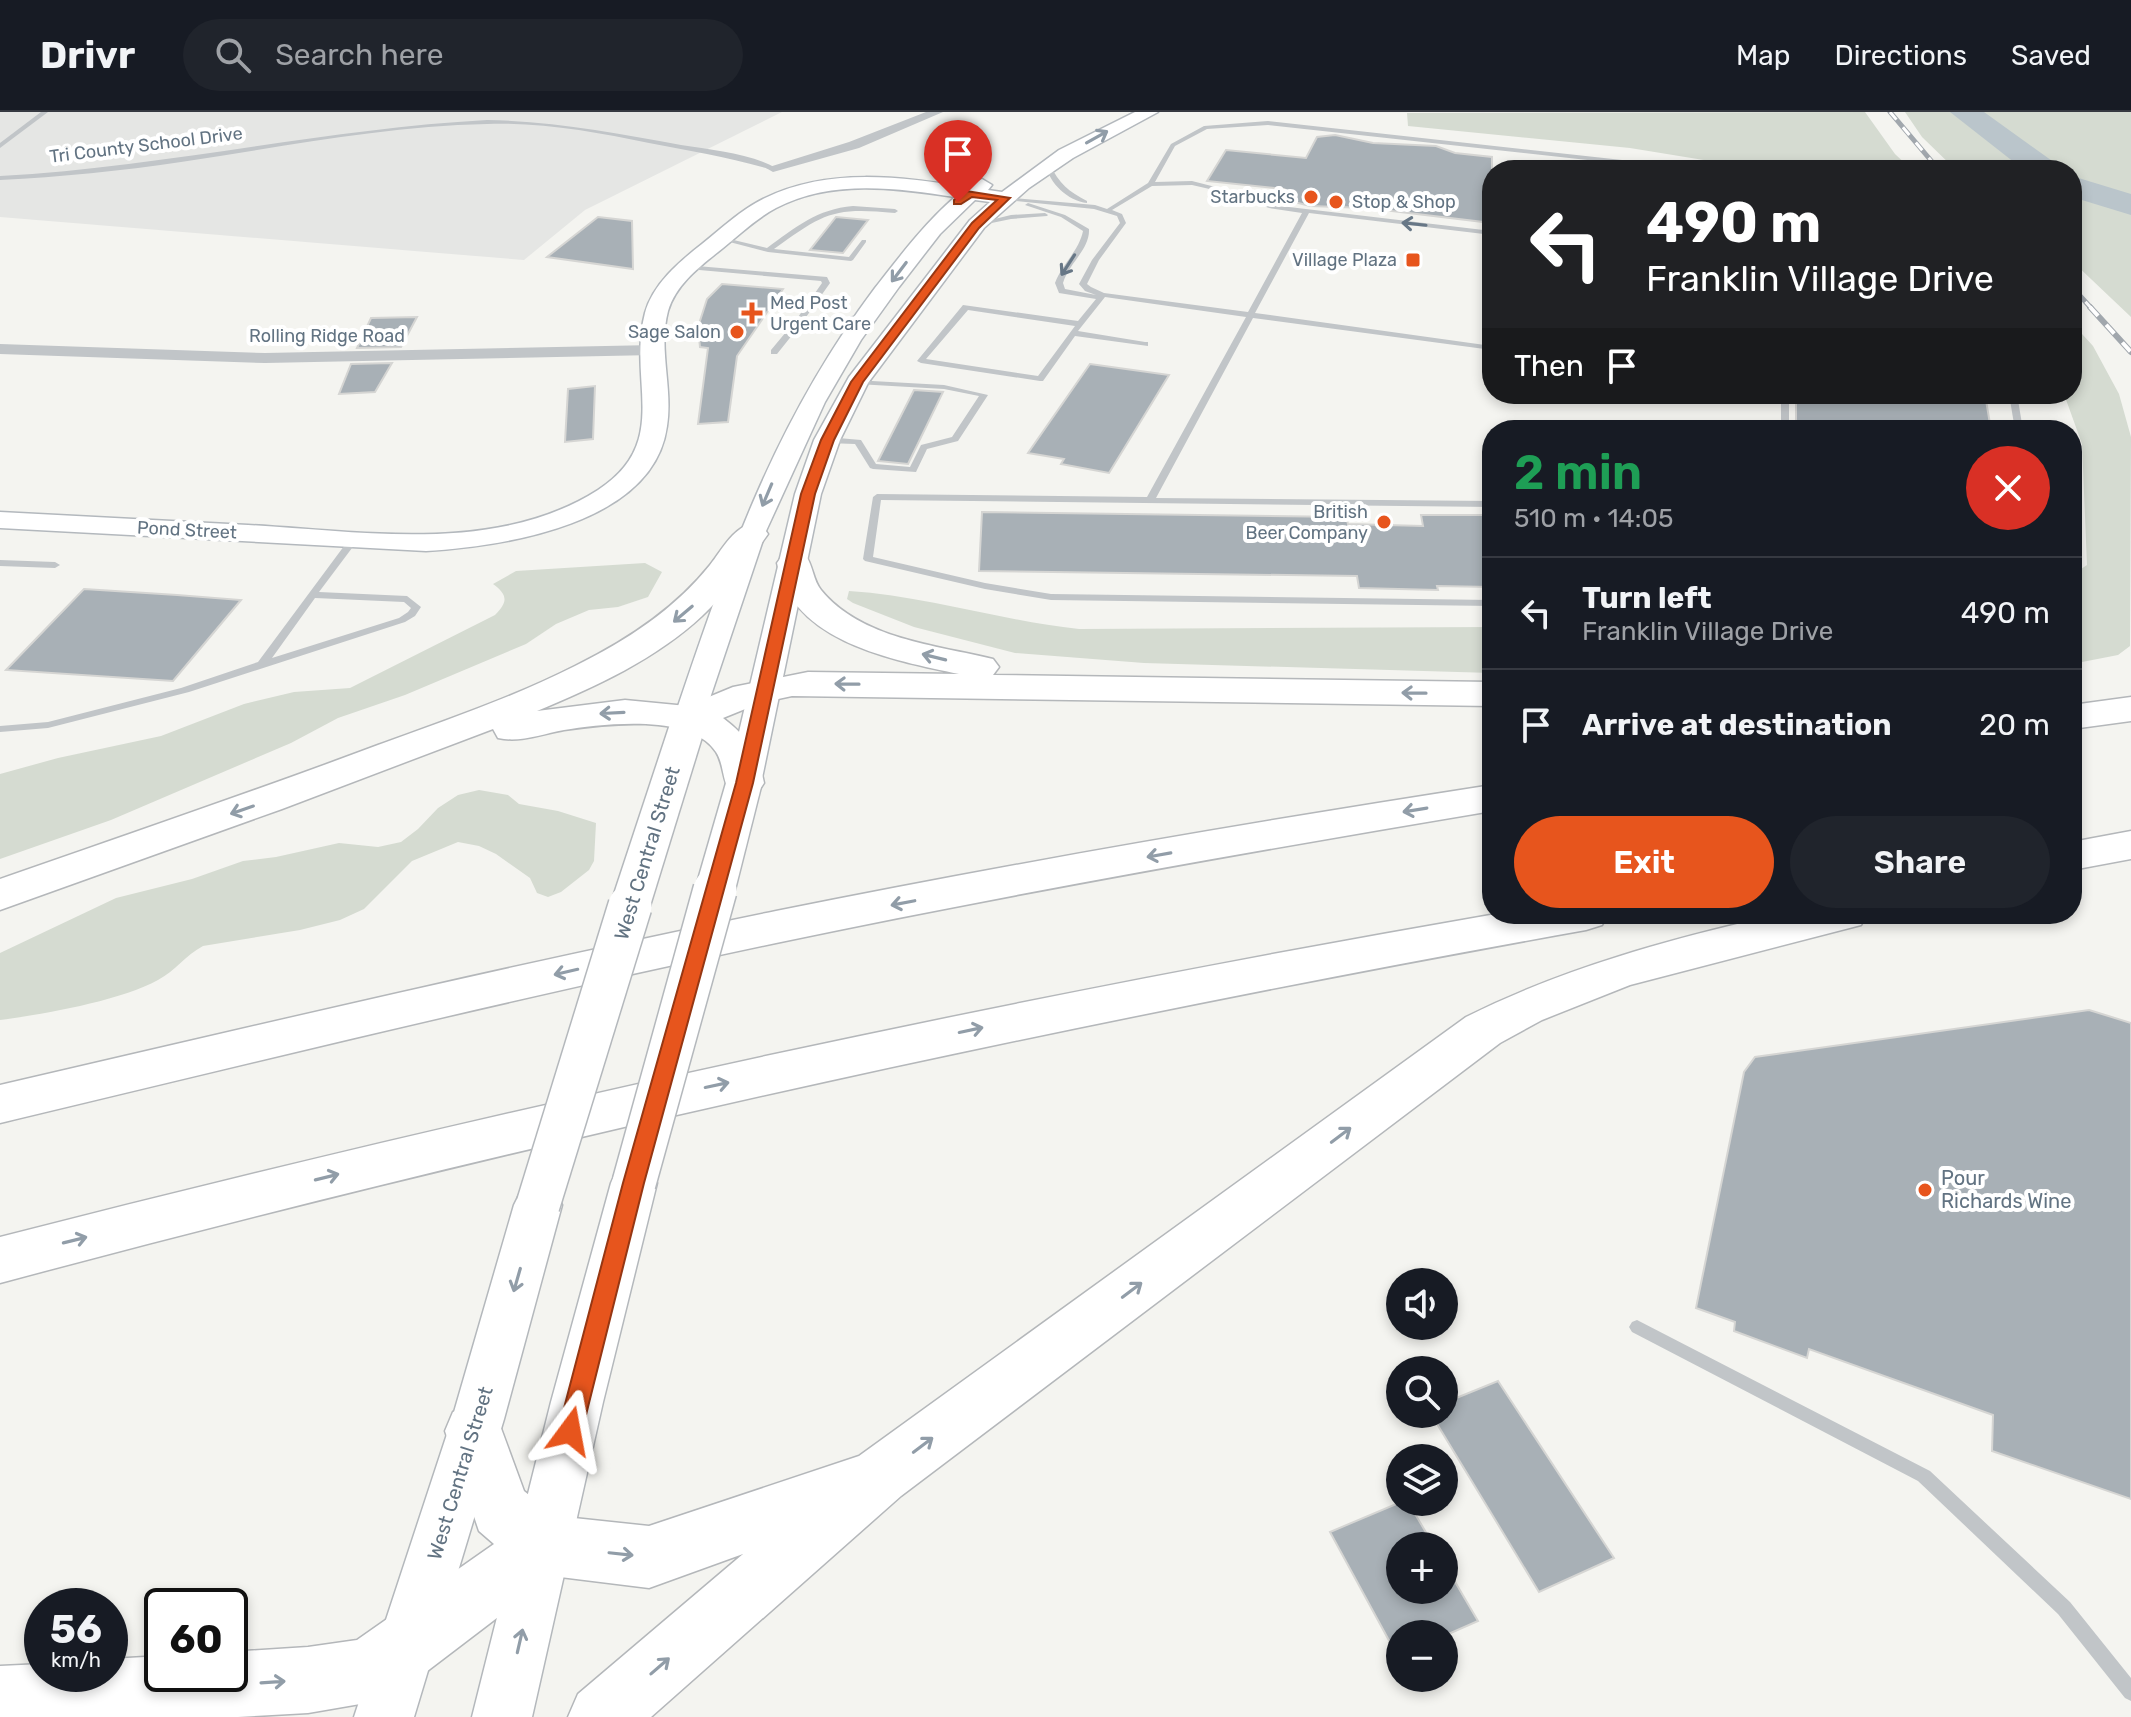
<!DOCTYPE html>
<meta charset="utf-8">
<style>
:root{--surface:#171b24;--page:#20242c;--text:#f1f3f6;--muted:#9ea1a6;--line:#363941;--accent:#e7551d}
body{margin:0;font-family:Rubik,sans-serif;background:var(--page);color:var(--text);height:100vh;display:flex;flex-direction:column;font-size:30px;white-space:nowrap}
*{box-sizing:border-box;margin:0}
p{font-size:26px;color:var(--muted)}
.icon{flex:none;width:44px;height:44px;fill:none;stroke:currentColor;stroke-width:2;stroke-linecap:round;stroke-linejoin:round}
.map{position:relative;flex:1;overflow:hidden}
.sheet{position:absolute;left:1482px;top:308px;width:600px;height:504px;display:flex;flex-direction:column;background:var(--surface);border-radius:32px;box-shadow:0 4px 12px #0003}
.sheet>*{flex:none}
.guide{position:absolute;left:1482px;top:48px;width:600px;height:244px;border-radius:32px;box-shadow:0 4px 12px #0003;background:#202124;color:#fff;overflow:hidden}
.buttons{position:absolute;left:1386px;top:1156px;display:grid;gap:16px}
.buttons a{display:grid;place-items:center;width:72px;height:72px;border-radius:50%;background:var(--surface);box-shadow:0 4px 12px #0003;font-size:40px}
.speed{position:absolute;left:24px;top:1476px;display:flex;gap:16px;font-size:40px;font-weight:700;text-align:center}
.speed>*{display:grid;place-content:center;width:104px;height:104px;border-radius:50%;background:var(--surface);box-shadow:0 4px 12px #0003;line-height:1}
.speed small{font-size:20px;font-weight:400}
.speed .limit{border:4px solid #111;border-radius:12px;background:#fff;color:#111}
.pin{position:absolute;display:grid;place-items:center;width:68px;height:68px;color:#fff;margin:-82px -34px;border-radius:50% 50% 50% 0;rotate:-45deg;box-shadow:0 0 8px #0007}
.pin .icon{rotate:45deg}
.me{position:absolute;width:88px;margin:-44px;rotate:13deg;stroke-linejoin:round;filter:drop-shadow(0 0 6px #0008)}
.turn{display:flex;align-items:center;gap:28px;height:168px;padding:0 32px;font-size:36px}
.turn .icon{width:104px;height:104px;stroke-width:2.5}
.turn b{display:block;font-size:56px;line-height:68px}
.then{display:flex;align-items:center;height:76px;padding:0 32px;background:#0003;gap:16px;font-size:30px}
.round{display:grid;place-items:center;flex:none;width:84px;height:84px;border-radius:42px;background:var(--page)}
.summary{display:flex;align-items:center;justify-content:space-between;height:136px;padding:0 32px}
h1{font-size:48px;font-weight:600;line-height:60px;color:#1e9e55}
.action{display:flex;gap:16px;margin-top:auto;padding:16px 32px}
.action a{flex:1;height:92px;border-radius:48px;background:var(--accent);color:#fff;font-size:32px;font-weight:600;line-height:92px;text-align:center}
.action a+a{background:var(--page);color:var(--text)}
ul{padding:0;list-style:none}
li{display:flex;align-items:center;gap:24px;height:112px;padding:0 32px;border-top:2px solid var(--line)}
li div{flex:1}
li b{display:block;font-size:30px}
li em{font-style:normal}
header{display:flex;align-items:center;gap:48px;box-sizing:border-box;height:112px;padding:0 40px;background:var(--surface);border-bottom:2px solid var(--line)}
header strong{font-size:38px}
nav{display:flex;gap:44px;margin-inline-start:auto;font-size:28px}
.search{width:560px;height:72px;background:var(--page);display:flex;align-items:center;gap:20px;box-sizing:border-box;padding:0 28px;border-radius:44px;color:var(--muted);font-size:30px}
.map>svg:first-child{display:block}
.built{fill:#e5e6e4}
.green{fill:#d5dbd1}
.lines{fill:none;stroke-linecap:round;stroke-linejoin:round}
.river{fill:#bac5cb;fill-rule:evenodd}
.building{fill:#a8b0b6;stroke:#d5d5d3;stroke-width:2}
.secondary-casing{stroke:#b3b8bd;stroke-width:3}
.primary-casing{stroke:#b4b8bc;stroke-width:3}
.motorway-casing{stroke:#b4b7ba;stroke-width:3}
.service{fill:#c1c5c8;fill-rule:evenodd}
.minor{fill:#c1c5c8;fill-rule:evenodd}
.secondary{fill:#fff;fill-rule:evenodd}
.primary{fill:#fff;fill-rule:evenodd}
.motorway{fill:#fff;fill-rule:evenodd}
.rail-far1-casing{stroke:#a1a7ad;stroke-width:5}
.rail-casing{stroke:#a1a7ad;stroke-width:6}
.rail-far1{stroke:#fff;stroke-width:3;stroke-dasharray:10;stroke-linecap:butt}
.rail{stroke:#fff;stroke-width:4;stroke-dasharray:12;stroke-linecap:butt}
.primary-bridge-casing{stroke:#b4b8bc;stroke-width:46;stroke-linecap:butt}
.primary-bridge{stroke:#fff;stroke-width:43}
.oneway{stroke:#919da8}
.oneway2{stroke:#677786}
.route{fill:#e7551d;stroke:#963713;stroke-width:2}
.poi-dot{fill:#e7551d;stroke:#fff;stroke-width:3}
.labels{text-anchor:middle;stroke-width:8;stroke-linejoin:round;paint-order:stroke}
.far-street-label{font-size:18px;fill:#627382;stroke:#fff}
.far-poi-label{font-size:18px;fill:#627382;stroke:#fff;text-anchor:end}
.street-label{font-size:20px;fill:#627382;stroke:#fff}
.poi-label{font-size:20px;fill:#627382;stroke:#fff;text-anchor:start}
</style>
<header>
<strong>Drivr</strong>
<div class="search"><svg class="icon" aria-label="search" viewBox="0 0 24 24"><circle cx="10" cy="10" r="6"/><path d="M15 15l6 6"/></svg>Search here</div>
<nav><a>Map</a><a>Directions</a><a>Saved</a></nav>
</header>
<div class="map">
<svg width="2131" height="1605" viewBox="0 0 2131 1605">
<rect width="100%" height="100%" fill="#f4f4f0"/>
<polygon class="built" points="0,0 782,0 585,98 524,148 0,105"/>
<g class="green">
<polygon points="1865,0 1895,42 1912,58 1765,58 1630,36 1408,14 1407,1"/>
<polygon points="1905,0 2131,0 2131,205 2072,149 2072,58 1956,58 1922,25"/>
<polygon points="2072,211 2093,234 2119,282 2131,325 2130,534 2118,543 2077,551 2072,551 2072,463 2087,453 2082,332 2064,282 2072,282"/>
<path d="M 645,451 L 662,460 L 648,485 L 618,495 L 589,498 L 556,512 L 526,532 L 405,583 L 338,606 L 291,631 L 111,708 L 0,747 L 0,662 L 58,646 L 161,624 L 244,592 L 294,580 L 350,576 L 495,503 C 508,490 508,483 493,472 L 516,459 Z"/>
<path d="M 849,479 C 927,484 1002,509 1079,517 L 1492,515 L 1492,561 L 1144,551 L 1015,541 L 914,515 L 853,491 L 847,487 Z"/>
<path d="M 479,678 L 508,683 L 519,692 L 558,699 L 596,711 L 594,749 L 589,758 L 561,780 L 548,785 L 537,781 L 530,766 L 496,742 L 479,734 L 458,730 L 412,749 L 364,797 L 340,808 L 300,818 L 203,834 C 186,843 175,859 158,868 C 120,889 44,902 0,908 L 0,841 L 116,786 L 192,767 L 243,749 L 276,745 L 339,731 L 378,735 L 401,730 L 418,717 L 438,696 L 458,683 Z"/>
</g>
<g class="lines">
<g class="river">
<polygon points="1950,0 1984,0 2055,51 2060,58 2024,58"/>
<polygon points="2072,64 2131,82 2131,103 2072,85"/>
</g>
</g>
<g class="building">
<polygon points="1335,23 1373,31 1436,34 1455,41 1492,45 1492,111 1367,96 1310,94 1279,86 1284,77 1207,69 1226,38 1306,46 1317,25"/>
<polygon points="598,105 632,109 633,157 547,145"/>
<polygon points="836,105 868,108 843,141 810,138"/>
<polygon points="722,172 783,177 737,244 728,310 698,312 708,236 700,235 698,215 707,187"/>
<polygon points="417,205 401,235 357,236 371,206"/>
<polygon points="392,251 375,280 339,282 351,252"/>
<polygon points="1090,252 1169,263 1109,361 1061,352 1064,347 1028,341"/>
<polygon points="595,274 593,327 565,330 568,277"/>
<polygon points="914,278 943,280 908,352 878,349"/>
<polygon points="1796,282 1985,282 1991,318 1796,318"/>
<polygon points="982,400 1346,405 1348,412 1423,414 1421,403 1492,403 1492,475 1437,474 1438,478 1359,476 1357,464 979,459"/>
<polygon points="84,477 177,483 241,488 173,569 6,558"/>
<polygon points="2089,898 2131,911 2131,1387 1992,1339 1993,1303 1809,1237 1807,1246 1734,1219 1735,1210 1696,1196 1744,960 1755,945"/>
<polygon points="1498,1269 1614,1446 1539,1480 1431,1302 1444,1302 1444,1291"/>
<polygon points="1401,1390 1408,1390 1434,1434 1400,1434 1400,1478 1444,1478 1444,1451 1478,1509 1444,1524 1400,1522 1398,1545 1330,1420"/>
</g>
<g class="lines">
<g class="secondary-casing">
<path id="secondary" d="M 1135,0 L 1158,0 L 1073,46 L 1029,76 L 984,116 L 868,271 L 840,328 L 821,382 L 761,671 L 756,679 L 744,682 L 732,679 L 727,671 L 795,382 L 814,328 L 849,265 L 970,108 L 990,90 L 975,88 L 940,122 L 899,175 L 861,228 L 825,290 L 766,419 L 700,616 L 689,619 L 678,616 L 673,609 C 727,449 772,314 875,176 C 900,144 925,111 955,85 C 896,76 831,67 776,96 C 755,107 737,125 718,140 C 698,156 676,173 668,199 C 658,237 673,276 667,314 C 654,412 505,434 426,439 L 0,416 L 0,400 C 83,404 165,409 248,413 C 361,419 496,443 598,378 C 672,330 627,269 645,201 C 653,172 679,150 702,132 C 722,116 742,97 765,86 C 829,55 900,65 967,75 L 982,67 L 992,73 L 988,78 L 1002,80 L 1059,38 Z"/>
</g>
<g class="primary-casing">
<g id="primary">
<polygon points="689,598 701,601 707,609 650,794 644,804 630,808 616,804 610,794 671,609 677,601"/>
<polygon points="744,659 757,663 762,671 735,778 729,788 715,792 701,788 695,778 726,671 731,663"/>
<polygon points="634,1052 651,1057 657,1071 603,1290 532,1605 472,1605 551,1290 611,1071 617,1057"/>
<polygon points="538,1073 555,1079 562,1093 504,1307 414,1605 354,1605 452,1307 514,1093 521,1079"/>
</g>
</g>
<g class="motorway-casing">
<g id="motorway">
<path d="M 751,412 L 763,415 L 768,422 C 748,450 728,480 702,504 C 656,547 595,575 537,599 L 625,588 L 687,594 L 733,575 L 808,560 L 959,562 C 893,548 792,530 777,451 L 782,444 L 794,441 L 806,444 C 813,454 813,468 821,478 C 861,527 936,533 993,547 L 999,555 L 993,563 L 1492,570 L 1492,594 L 792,584 L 760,591 L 723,606 C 747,624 758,641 764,671 L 758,680 L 744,684 L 730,680 C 722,668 724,652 716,640 C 690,601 604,612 564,618 C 542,622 520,631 498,626 L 493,617 L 282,697 L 0,798 L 0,767 C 126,723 253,680 378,633 C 444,609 512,586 575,554 C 626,529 674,498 710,453 C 722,438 732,417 751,412 Z"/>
<polygon points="2131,585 2131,609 2072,617 2072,593"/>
<path d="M 1492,673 L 1492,699 C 1253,739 1014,781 776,831 C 516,886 258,949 0,1011 L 0,973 C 258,913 517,852 776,799 C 1014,751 1253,710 1492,673 Z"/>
<polygon points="2131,719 2131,747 2072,758 2072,730"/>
<path d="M 1496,802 L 1608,802 L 1602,813 L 1586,818 C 1051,914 525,1030 0,1171 L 0,1125 C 495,998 993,889 1496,802 Z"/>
<path d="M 1779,802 L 1867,802 L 1861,813 L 1630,873 L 1542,908 L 1500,931 L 901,1384 L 651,1605 L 568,1605 L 578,1582 L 743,1442 L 649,1476 L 552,1464 L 426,1560 L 366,1591 L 308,1601 L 238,1605 L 0,1605 L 0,1554 L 42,1552 L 42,1562 L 110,1562 L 110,1547 L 162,1544 L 162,1562 L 230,1562 L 230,1540 L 308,1535 L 357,1528 L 494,1432 L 479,1419 L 445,1319 L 453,1300 L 474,1292 L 495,1300 L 524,1379 L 555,1404 L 649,1414 L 859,1344 L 1466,905 C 1566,855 1671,827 1779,802 Z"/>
</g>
</g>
<g class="service">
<polygon points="41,0 48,0 0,36 0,31"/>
<path d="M 487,8 C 553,9 617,21 681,33 C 712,38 749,41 776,56 L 773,58 C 732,46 691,39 649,31 C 596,20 541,10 487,12 C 384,14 282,35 181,50 C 121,59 61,65 0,68 L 0,64 C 164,55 323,17 487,8 Z"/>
<path d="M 1268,9 L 1695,56 L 1698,58 L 1678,58 L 1268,13 L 1207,17 L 1175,34 L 1155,70 L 1192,69 L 1231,79 L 1272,93 L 1492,119 L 1492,123 L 1309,101 L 1255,201 L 1492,234 L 1492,238 L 1253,206 L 1156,386 L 1492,389 L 1492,395 L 881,388 L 873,445 L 985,471 L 1051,482 L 1492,488 L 1492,494 L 1051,488 L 985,477 L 865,449 L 863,447 L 873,385 L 877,382 L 1147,385 L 1246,205 L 1105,185 L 1078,219 L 1145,230 L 1148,230 L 1148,234 L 1075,224 L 1043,269 L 1040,269 L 921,251 L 917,249 L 963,193 L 1078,209 L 1096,187 L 1059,181 L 1055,171 C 1062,152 1079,139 1083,119 L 1061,105 L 1025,93 L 1028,91 L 1065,103 L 1089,117 C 1090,137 1069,151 1063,171 L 1065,177 L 1096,183 L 1085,179 L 1079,172 L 1092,148 L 1120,111 L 1117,104 L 1094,97 L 1005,88 L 1002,86 L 1003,85 L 1095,93 L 1107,97 L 1148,71 L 1171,32 L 1204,14 ZM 1192,73 L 1227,81 L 1269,96 L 1302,101 L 1248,200 L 1104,181 L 1091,175 L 1087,172 L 1099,148 L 1126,111 L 1122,102 L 1112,98 L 1152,74 ZM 968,198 L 1075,214 L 1038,264 L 926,247 Z"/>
<path d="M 1046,53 L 1050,53 C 1059,71 1069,80 1087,89 L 1087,91 C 1068,89 1049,71 1046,53 Z"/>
<path d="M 853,94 L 895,97 L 898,99 L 895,101 C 833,95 824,101 774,137 L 849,145 L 862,128 L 866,128 L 866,130 L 853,148 L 851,149 L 768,140 L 718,127 L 721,125 L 767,136 C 796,115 817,97 853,94 Z"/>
<polygon points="1045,101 1048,103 1047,104 1011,107 977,114 974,112 1011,103"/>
<polygon points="685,153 827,165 830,171 804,208 822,210 866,201 870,203 830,213 856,222 857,224 853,226 821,214 801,212 777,242 771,242 771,238 796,208 822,171 821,169 688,157 685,157"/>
<polygon points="854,268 944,273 988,283 958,329 927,337 916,360 873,357 870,356 855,332 827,331 823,328 827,325 861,328 876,352 910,355 921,333 952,325 979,284 944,277 857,272 853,270"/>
<rect x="1781" y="282" width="8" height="36"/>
<polygon points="2009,282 2017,282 2023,318 2015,318"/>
<path d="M 353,425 L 358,428 L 319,480 L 407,484 L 421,495 L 415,504 L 405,510 L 189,580 L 48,616 L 0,620 L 0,614 L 48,610 L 181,576 L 258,550 L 350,426 ZM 315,486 L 404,490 L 411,496 L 408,500 L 399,506 L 272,546 Z"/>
<polygon points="0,448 55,450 60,453 55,456 0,454"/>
<polygon points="1637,1208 1930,1359 2070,1490 2131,1566 2131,1589 2125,1586 2058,1502 1918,1369 1632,1220 1629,1215 1632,1210"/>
</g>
<g class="minor">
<polygon points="926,0 943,0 859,36 773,60 766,56 849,30"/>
<polygon points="0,232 265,241 654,233 662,238 654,243 265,251 0,242"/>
</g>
<use href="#secondary" class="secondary"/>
<use href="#primary" class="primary"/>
<use href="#motorway" class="motorway"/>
<g class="rail-far1-casing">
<g id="rail-far1">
<polyline points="1890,0 1939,58"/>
<polyline points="2072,175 2092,197"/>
</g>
</g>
<g class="rail-casing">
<polyline id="rail" points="2090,195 2131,240"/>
</g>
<use href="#rail-far1" class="rail-far1"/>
<use href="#rail" class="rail"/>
<g class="primary-bridge-casing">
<g id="primary-bridge">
<polyline points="634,1071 715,778"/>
<polyline points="538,1093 630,794"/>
</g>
</g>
<use href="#primary-bridge" class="primary-bridge"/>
</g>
<defs><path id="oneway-shaft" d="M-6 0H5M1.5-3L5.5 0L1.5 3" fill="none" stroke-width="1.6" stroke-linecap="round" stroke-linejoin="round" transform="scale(2)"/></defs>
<g class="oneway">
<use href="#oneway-shaft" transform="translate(1097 25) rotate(-29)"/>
<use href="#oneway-shaft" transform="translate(899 160) rotate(127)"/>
<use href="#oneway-shaft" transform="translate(767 383) rotate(113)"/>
<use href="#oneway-shaft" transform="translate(683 502) rotate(140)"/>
<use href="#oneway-shaft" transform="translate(934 545) rotate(-166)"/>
<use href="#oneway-shaft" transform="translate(847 572) rotate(-179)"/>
<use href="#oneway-shaft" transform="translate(1414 581) rotate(-179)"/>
<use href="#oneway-shaft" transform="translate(612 601) rotate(177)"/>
<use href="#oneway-shaft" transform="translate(242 698) rotate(161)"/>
<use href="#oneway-shaft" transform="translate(1415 698) rotate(171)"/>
<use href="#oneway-shaft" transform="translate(1159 743) rotate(170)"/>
<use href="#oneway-shaft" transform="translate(903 791) rotate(169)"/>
<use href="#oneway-shaft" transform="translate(566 860) rotate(167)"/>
<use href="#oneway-shaft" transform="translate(971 918) rotate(-12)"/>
<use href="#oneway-shaft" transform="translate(717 973) rotate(-12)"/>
<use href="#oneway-shaft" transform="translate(1341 1023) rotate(-37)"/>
<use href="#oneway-shaft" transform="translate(327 1065) rotate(-14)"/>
<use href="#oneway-shaft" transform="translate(75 1128) rotate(-14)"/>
<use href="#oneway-shaft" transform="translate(517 1168) rotate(106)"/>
<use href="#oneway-shaft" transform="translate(1132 1178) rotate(-37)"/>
<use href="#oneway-shaft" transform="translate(923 1333) rotate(-37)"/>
<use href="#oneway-shaft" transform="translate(621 1442) rotate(6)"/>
<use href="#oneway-shaft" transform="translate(520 1529) rotate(-77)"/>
<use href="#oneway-shaft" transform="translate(660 1554) rotate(-41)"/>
<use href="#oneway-shaft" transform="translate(273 1570) rotate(-4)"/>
</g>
<g class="oneway2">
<use href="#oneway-shaft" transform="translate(1414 112) rotate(-174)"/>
<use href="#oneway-shaft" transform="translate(1068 153) rotate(123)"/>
</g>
<polygon class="route" points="966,79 1010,86 979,116 863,270 834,328 815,382 753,671 644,1071 582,1319 579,1327 570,1330 561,1327 558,1319 623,1071 736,671 801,382 821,328 851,270 972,111 997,88 972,85 961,92 954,92 954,88"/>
<g class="poi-dot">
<circle cx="1311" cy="85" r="8"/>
<circle cx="1336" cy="90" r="8"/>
<rect x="1405" y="140" width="16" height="16" rx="4"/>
<path d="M748 189h8v8h8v8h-8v8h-8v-8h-8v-8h8z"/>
<circle cx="737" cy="220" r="8"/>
<circle cx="1384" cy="410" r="8"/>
<circle cx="1925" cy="1078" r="8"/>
</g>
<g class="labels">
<g class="far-street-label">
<text transform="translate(146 33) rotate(-7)" y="6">Tri County School Drive</text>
<text x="327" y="230">Rolling Ridge Road</text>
<text transform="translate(187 418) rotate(3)" y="6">Pond Street</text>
</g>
<g class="far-poi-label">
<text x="1295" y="91">Starbucks</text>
<text x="1352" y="96" text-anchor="start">Stop &amp; Shop</text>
<text x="1397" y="154">Village Plaza</text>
<text x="770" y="197" text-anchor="start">Med Post<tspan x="770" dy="21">Urgent Care</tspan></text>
<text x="721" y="226">Sage Salon</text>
<text x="1368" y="406">British<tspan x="1368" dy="21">Beer Company</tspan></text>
</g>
<g class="street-label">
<text transform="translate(647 741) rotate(-73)" y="7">West Central Street</text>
<text transform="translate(460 1361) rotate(-73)" y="7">West Central Street</text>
</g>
<g class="poi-label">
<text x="1941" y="1073">Pour<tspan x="1941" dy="23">Richards Wine</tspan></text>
</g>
</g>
</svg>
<div class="buttons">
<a><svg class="icon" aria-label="sound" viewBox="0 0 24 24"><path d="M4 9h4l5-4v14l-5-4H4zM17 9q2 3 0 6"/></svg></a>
<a><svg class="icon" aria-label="search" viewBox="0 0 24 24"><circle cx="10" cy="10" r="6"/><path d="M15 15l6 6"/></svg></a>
<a><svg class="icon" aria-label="layers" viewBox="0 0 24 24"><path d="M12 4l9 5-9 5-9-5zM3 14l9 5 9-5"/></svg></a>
<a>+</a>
<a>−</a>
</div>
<div class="speed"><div>56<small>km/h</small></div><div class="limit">60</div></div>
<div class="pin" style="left:958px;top:90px;background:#d93025"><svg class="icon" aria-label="arrive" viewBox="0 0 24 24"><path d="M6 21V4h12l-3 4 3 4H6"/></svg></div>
<svg class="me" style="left:570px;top:1319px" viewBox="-20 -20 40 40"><path d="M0-17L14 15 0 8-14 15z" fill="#e7551d" stroke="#fff" stroke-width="4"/></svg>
<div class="guide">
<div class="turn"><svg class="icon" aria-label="left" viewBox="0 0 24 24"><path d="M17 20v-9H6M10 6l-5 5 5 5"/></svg><div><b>490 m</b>Franklin Village Drive</div></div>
<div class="then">Then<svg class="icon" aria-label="arrive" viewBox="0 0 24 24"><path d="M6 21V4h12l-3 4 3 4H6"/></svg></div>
</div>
<section class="sheet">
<div class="summary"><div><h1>2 min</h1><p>510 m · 14:05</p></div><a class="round" style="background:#d93025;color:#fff"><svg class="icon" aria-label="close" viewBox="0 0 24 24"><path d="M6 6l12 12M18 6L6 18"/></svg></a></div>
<ul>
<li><svg class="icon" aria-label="left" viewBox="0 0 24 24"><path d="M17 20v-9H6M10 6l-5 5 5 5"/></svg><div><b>Turn left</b><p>Franklin Village Drive</p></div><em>490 m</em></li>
<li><svg class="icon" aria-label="arrive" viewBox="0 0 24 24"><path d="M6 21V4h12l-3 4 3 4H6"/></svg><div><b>Arrive at destination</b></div><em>20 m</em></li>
</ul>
<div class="action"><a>Exit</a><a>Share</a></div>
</section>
</div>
